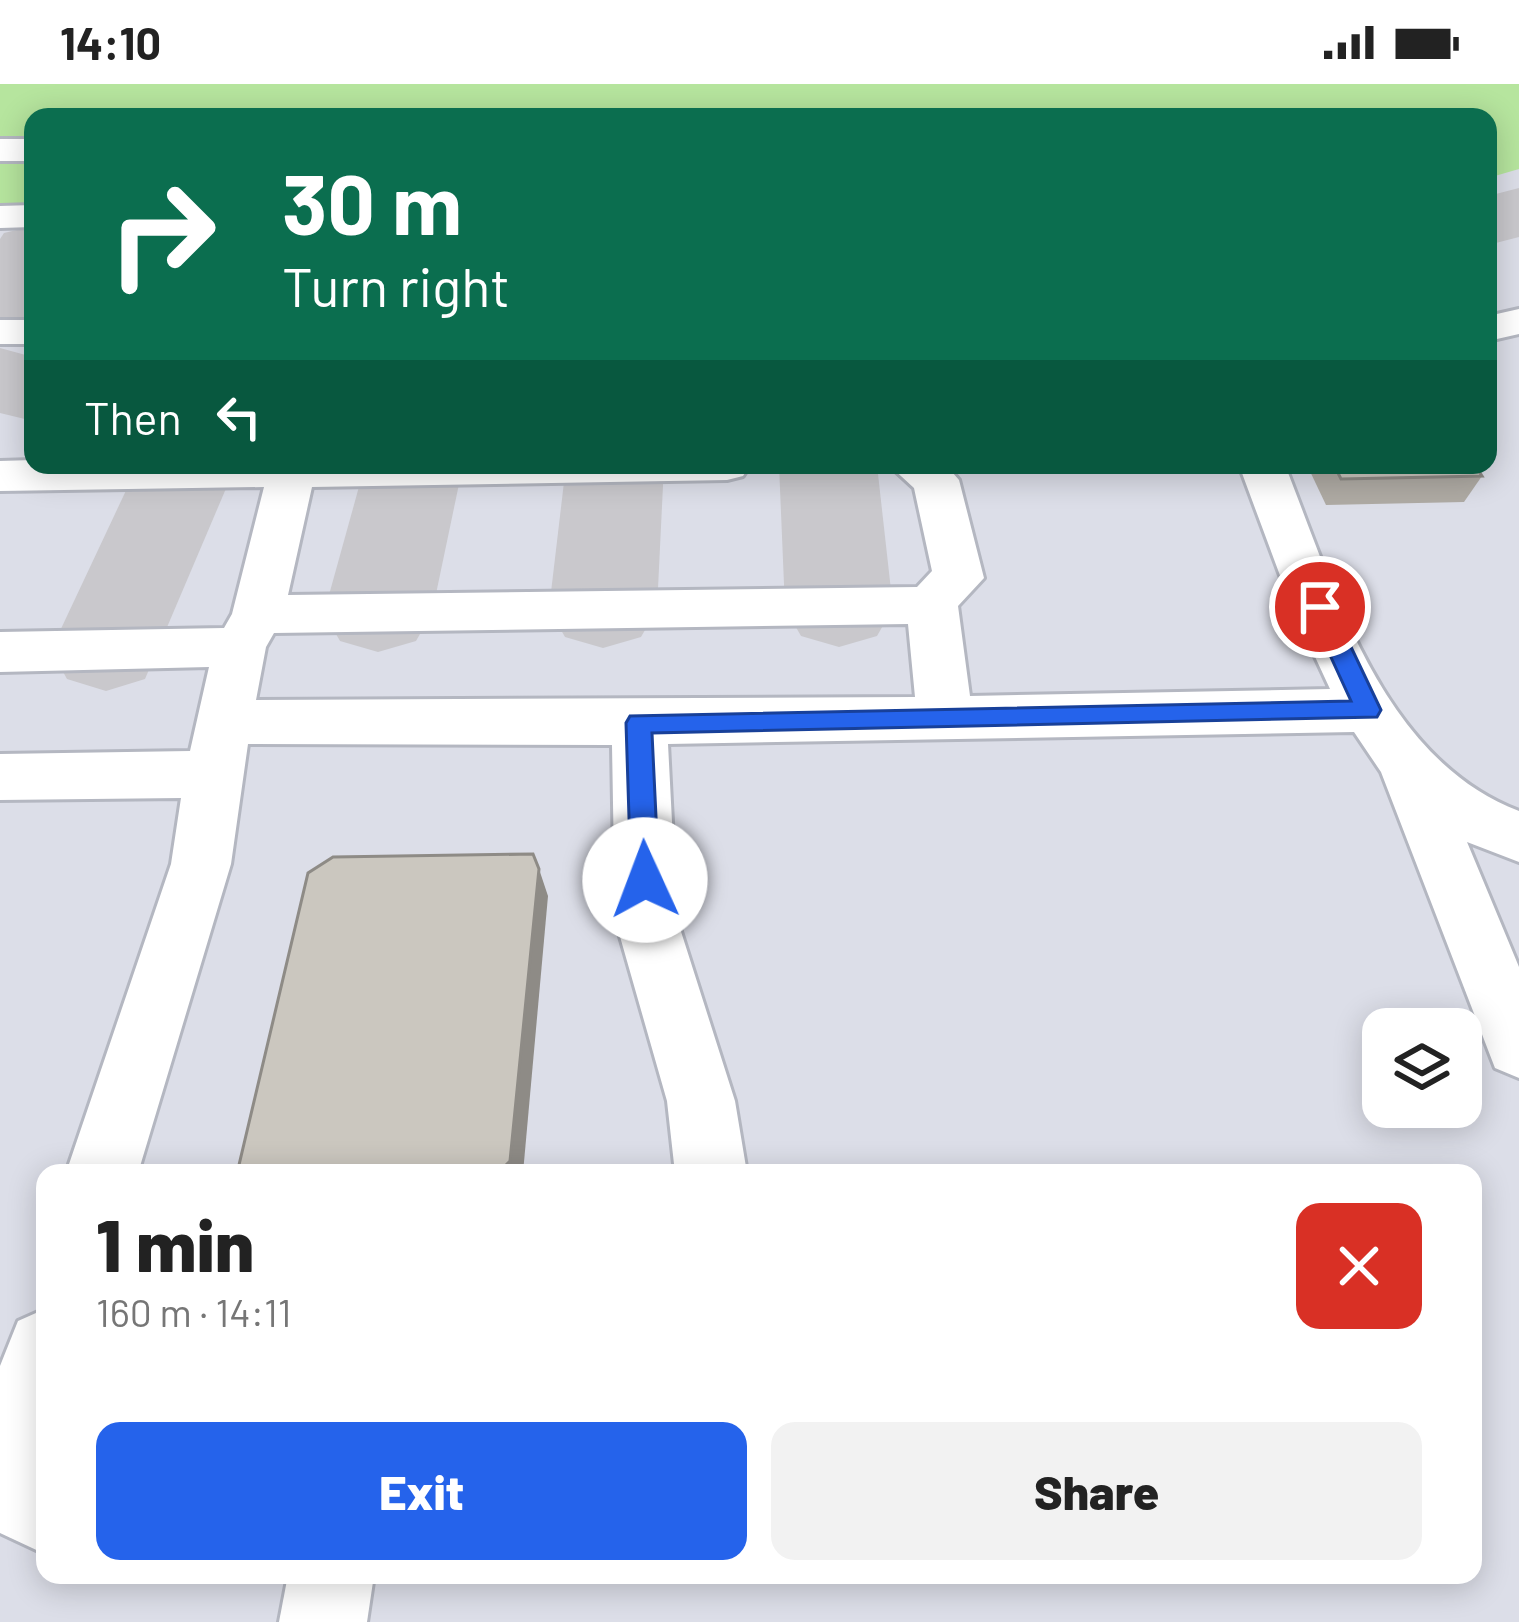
<!DOCTYPE html>
<meta charset="utf-8">
<style>
:root{--surface:#fff;--page:#f2f2f2;--text:#222;--muted:#767676;--accent:#2563eb}
body{margin:0;font-family:Barlow,sans-serif;background:var(--page);color:var(--text);height:100vh;display:flex;flex-direction:column;font-size:45px;white-space:nowrap}
*{box-sizing:border-box;margin:0}
p{font-size:39px;color:var(--muted)}
.icon{flex:none;width:66px;height:66px;fill:none;stroke:currentColor;stroke-width:2;stroke-linecap:round;stroke-linejoin:round}
.map{position:relative;flex:1;overflow:hidden}
.drawer{position:absolute;left:36px;top:1080px;width:1446px;height:420px;display:flex;flex-direction:column;background:var(--surface);border-radius:24px;box-shadow:0 6px 30px #0003}
.drawer>*{flex:none}
.top-card{position:absolute;left:24px;top:24px;width:1473px;height:366px;border-radius:24px;box-shadow:0 6px 30px #0003;background:#0b6e4f;color:#fff;overflow:hidden}
.fabs{position:absolute;left:1362px;top:924px;display:grid;gap:24px}
.fabs a{display:grid;place-items:center;width:120px;height:120px;border-radius:24px;background:var(--surface);box-shadow:0 6px 30px #0003;font-size:60px}
.pin{position:absolute;display:grid;place-items:center;width:102px;height:102px;color:#fff;margin:-51px;border:6px solid #fff;border-radius:50%;box-shadow:0 3px 12px #0007}
.me{position:absolute;width:132px;margin:-66px;rotate:358deg;stroke-linejoin:round;filter:drop-shadow(0 0 9px #0008)}
.turn{display:flex;align-items:center;gap:42px;height:252px;padding:0 60px;font-size:54px}
.turn .icon{width:156px;height:156px;stroke-width:2.5}
.turn b{display:block;font-size:84px;line-height:102px}
.then{display:flex;align-items:center;height:114px;padding:0 60px;background:#0003;gap:24px;font-size:45px}
.round{display:grid;place-items:center;flex:none;width:126px;height:126px;border-radius:24px;background:var(--page)}
.head{display:flex;align-items:center;justify-content:space-between;height:204px;padding:0 60px}
h1{font-size:72px;font-weight:800;line-height:90px}
.primary-button{display:flex;gap:24px;margin-top:auto;padding:24px 60px}
.primary-button a{flex:1;height:138px;border-radius:24px;background:var(--accent);color:#fff;font-size:48px;font-weight:800;line-height:138px;text-align:center}
.primary-button a+a{background:var(--page);color:var(--text)}
.status{display:flex;justify-content:space-between;align-items:center;height:84px;padding:0 60px;background:var(--surface);direction:ltr}
.status svg{height:33px;fill:currentColor}
.map>svg:first-child{display:block}
.airport{fill:#dcdee8;fill-rule:evenodd}
.green{fill:#b6e59e}
.lines{fill:none;stroke-linecap:round;stroke-linejoin:round}
.taxiway{fill:#c9c8cc;fill-rule:evenodd}
.minor-casing{stroke:#b4b7c1;stroke-width:6}
.minor{fill:#fff;fill-rule:evenodd}
.wall{fill:#afaba4}
.shaded-wall{fill:#8e8b86}
.building{fill:#cbc7bf;stroke:#8e8b86;stroke-width:3}
.route{fill:#2563eb;stroke:#184099;stroke-width:3}
</style>
<div class="status"><b>14:10</b><svg viewBox="0 0 49 12"><path d="M0 12V9h3v3zM5 12V6h3v6zM10 12V3h3v9zM15 12V0h3v12zM26 1h20v11H26zM47 4h2v5h-2z"/></svg></div>
<div class="map">
<svg width="1519" height="1538" viewBox="0 0 1519 1538">
<rect width="100%" height="100%" fill="#efe9e1"/>
<path class="airport" d="M 0,0 L 1519,0 L 1519,1538 L 0,1538 ZM 33,33 L 1488,33 L 1488,381 L 33,381 ZM 1383,945 L 1461,945 L 1461,1023 L 1383,1023 ZM 45,1089 L 1473,1089 L 1473,1491 L 45,1491 Z"/>
<polygon class="green" points="0,0 1519,0 1519,85 1488,94 1488,33 33,33 33,121 0,121"/>
<g class="lines">
<g class="taxiway">
<polygon points="1519,104 1519,153 1488,161 1488,112"/>
<polygon points="33,142 33,234 0,246 0,155 4,149"/>
<polygon points="0,264 33,273 33,337 0,329"/>
<polygon points="138,381 236,381 145,595 106,607 67,595 51,566"/>
<polygon points="365,381 463,381 432,529 416,557 378,568 340,557 324,529"/>
<polygon points="566,381 664,381 657,525 641,553 603,564 565,553 549,525"/>
<polygon points="779,381 877,381 893,524 877,552 839,563 801,552 785,524"/>
</g>
<g class="minor-casing">
<g id="minor">
<rect x="0" y="55" width="33" height="22"/>
<polygon points="33,121 33,143 0,144 0,122"/>
<polygon points="1519,225 1519,250 1488,257 1488,232"/>
<rect x="0" y="236" width="33" height="24"/>
<path d="M 33,376 L 33,381 L 750,381 L 743,392 L 727,396 L 312,403 L 288,511 L 917,503 L 932,487 L 914,404 L 889,381 L 946,381 L 959,396 L 984,494 L 958,522 L 970,612 L 1330,605 L 1291,521 L 1239,381 L 1285,381 C 1334,505 1382,675 1519,727 L 1519,778 L 1467,758 L 1519,883 L 1519,994 L 1495,984 L 1381,688 L 1354,648 L 668,660 L 677,835 L 735,1017 L 747,1089 L 675,1089 L 667,1017 L 615,835 L 612,661 L 248,660 L 231,780 L 138,1089 L 66,1089 L 171,780 L 181,714 L 0,716 L 0,670 L 190,667 L 209,583 L 0,588 L 0,548 L 224,544 L 232,530 L 264,403 L 0,407 L 0,377 ZM 908,540 L 915,613 L 256,616 L 266,563 L 274,549 Z"/>
<polygon points="45,1225 45,1470 0,1449 0,1282 18,1237"/>
<polygon points="288,1491 374,1491 367,1538 279,1538"/>
</g>
</g>
<use href="#minor" class="minor"/>
</g>
<polygon class="wall" points="1307,381 1475,381 1482,392 1464,418 1326,421"/>
<polygon class="shaded-wall" points="539,785 548,812 523,1089 498,1089"/>
<g class="building">
<polygon points="1334,381 1475,381 1482,392 1341,395"/>
<polygon points="533,770 539,785 510,1077 498,1089 245,1089 239,1081 308,789 333,773"/>
</g>
<polygon class="route" points="1320,515 1332,523 1381,626 1377,633 652,649 659,796 655,804 635,804 631,796 626,639 630,632 1351,617 1308,523"/>
</svg>
<div class="fabs">
<a><svg class="icon" aria-label="layers" viewBox="0 0 24 24"><path d="M12 4l9 5-9 5-9-5zM3 14l9 5 9-5"/></svg></a>
</div>
<div class="pin" style="left:1320px;top:523px;background:#d93025"><svg class="icon" aria-label="arrive" viewBox="0 0 24 24"><path d="M6 21V4h12l-3 4 3 4H6"/></svg></div>
<svg class="me" style="left:645px;top:796px" viewBox="-20 -20 40 40"><circle r="19" fill="#fff"/><path d="M0-13L10 11 0 6-10 11z" fill="#2563eb"/></svg>
<div class="top-card">
<div class="turn"><svg class="icon" aria-label="right" viewBox="0 0 24 24"><path d="M7 20v-9h11M14 6l5 5-5 5"/></svg><div><b>30 m</b>Turn right</div></div>
<div class="then">Then<svg class="icon" aria-label="left" viewBox="0 0 24 24"><path d="M17 20v-9H6M10 6l-5 5 5 5"/></svg></div>
</div>
<section class="drawer">
<div class="head"><div><h1>1 min</h1><p>160 m · 14:11</p></div><a class="round" style="background:#d93025;color:#fff"><svg class="icon" aria-label="close" viewBox="0 0 24 24"><path d="M6 6l12 12M18 6L6 18"/></svg></a></div>
<div class="primary-button"><a>Exit</a><a>Share</a></div>
</section>
</div>
